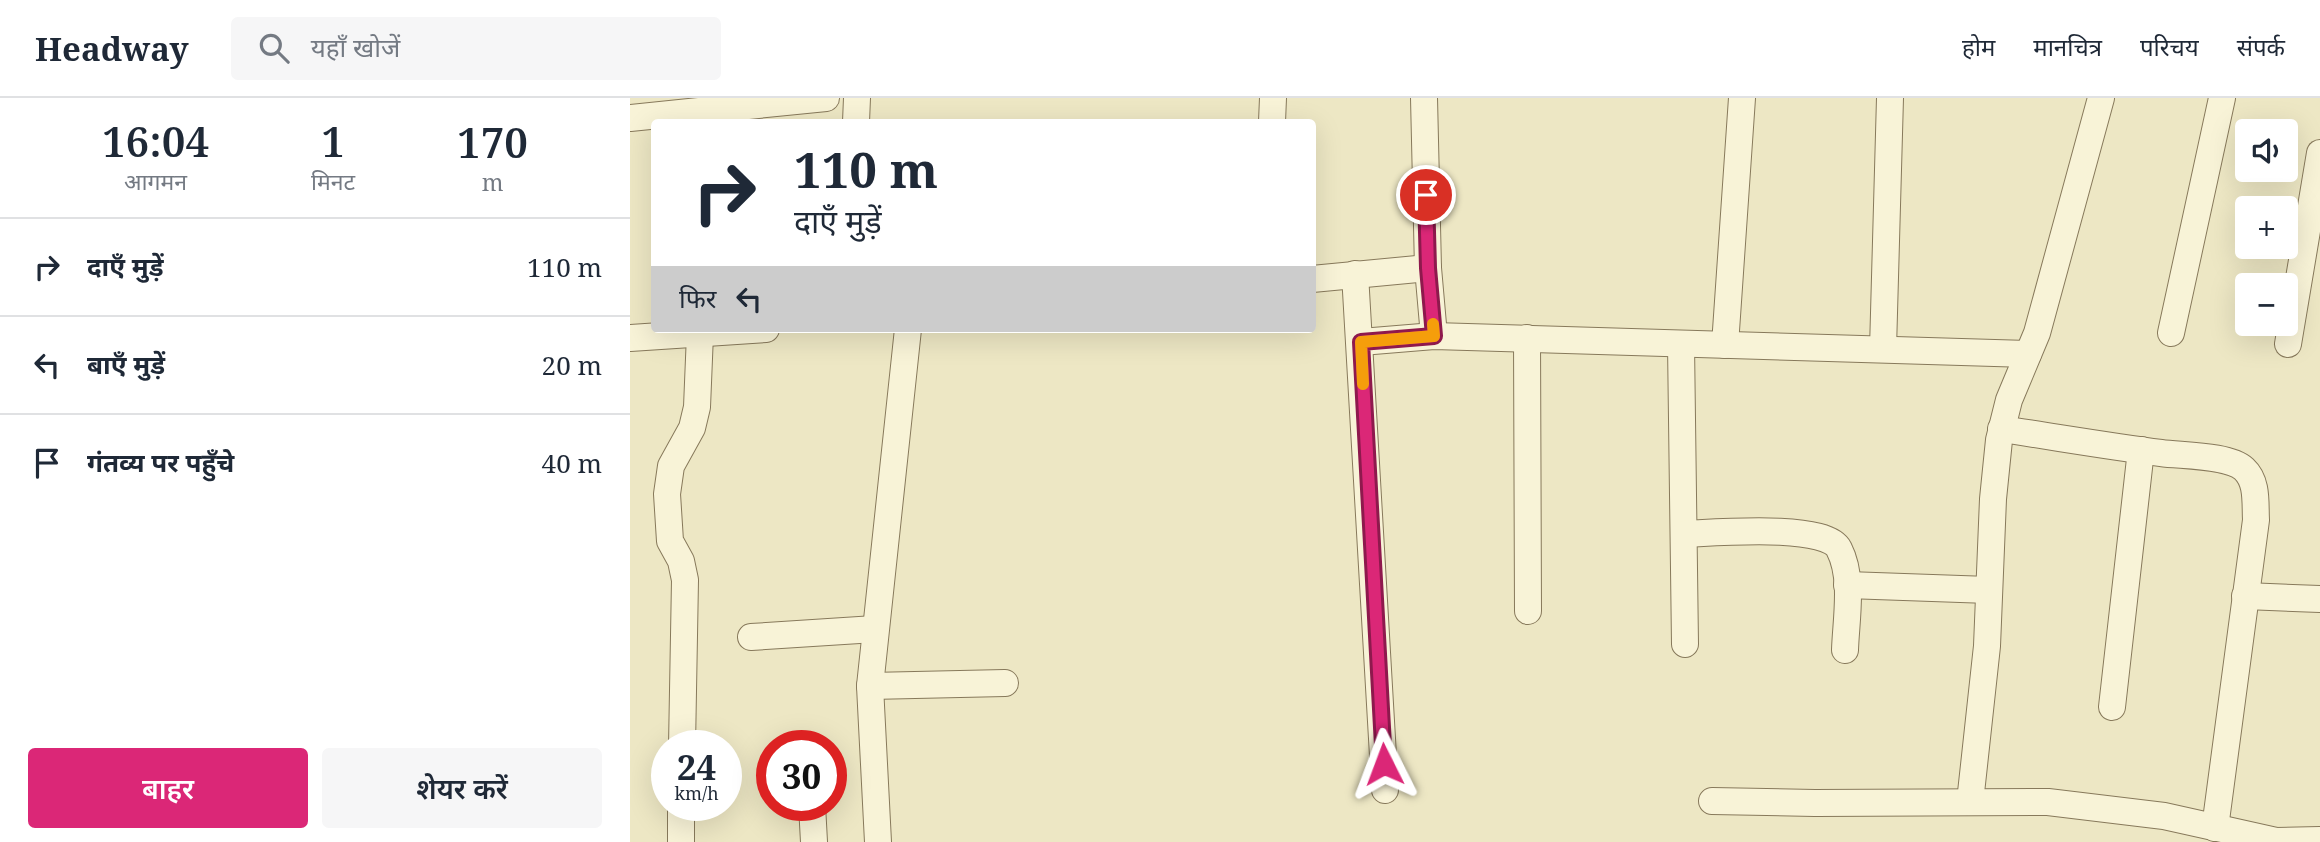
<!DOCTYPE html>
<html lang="hi">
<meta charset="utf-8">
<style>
:root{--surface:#fff;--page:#f6f6f7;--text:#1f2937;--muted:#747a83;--line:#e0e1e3;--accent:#db2777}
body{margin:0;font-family:"Noto Serif","Noto Sans Devanagari",serif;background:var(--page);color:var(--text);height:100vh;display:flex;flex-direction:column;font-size:26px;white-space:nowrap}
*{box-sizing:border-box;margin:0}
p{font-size:23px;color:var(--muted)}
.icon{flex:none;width:38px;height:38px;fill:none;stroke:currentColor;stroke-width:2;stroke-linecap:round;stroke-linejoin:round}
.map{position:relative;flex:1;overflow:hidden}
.details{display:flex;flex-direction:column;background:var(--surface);width:630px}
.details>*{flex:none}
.top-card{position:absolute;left:21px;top:21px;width:665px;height:214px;border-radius:7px;box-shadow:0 7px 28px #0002;background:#fff;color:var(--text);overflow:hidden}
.controls{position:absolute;left:1605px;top:21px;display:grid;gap:14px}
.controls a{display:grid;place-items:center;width:63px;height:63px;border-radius:7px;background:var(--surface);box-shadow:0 7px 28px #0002;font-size:35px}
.speed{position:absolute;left:21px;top:632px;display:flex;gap:14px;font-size:35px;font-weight:700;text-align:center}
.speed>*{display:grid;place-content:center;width:91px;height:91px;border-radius:50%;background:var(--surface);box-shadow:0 7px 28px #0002;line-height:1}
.speed small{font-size:18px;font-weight:400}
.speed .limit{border:10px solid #d22;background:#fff;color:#111}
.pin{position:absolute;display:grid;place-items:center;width:60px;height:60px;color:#fff;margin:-30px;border:4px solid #fff;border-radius:50%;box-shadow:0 2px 7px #0007}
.me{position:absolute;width:77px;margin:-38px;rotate:357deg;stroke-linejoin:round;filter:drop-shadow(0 0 5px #0008)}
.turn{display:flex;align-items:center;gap:24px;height:147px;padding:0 28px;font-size:32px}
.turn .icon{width:91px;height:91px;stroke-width:2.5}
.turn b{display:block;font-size:49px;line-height:60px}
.then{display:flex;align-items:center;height:66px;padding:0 28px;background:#0003;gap:14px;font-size:26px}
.eta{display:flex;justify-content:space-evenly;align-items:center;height:119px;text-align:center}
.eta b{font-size:42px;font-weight:600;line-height:49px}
.button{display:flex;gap:14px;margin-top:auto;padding:14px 28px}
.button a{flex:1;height:80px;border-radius:7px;background:var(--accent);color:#fff;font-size:28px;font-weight:600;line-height:80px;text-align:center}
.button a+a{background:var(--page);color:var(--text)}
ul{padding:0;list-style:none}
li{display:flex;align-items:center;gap:21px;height:98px;padding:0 28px;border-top:2px solid var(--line)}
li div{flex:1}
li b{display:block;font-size:26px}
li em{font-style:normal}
header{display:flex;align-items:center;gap:42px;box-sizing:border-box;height:98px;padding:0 35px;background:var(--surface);border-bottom:2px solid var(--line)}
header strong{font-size:33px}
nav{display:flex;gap:38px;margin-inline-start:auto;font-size:24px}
.search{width:490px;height:63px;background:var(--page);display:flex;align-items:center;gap:18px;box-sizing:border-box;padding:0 24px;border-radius:7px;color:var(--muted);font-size:26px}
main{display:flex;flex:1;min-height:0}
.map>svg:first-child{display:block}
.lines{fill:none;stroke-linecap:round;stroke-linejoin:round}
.street-casing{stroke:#87795b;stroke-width:28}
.street{stroke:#f8f3d7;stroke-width:26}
.route-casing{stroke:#8e194d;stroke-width:18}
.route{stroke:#db2777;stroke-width:12}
.slow{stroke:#f59e0b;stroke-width:12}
</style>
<header>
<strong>Headway</strong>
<div class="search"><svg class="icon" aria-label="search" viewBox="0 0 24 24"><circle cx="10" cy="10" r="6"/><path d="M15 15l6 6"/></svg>यहाँ खोजें</div>
<nav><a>होम</a><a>मानचित्र</a><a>परिचय</a><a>संपर्क</a></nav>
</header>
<main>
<section class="details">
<div class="eta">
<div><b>16:04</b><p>आगमन</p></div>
<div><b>1</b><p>मिनट</p></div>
<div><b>170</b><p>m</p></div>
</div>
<ul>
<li><svg class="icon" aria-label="right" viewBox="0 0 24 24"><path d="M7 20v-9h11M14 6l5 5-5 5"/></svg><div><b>दाएँ मुड़ें</b></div><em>110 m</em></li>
<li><svg class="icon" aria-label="left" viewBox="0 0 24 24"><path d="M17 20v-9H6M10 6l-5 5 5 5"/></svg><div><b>बाएँ मुड़ें</b></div><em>20 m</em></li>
<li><svg class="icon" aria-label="arrive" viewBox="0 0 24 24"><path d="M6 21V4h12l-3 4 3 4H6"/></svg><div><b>गंतव्य पर पहुँचे</b></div><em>40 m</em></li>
</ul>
<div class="button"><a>बाहर</a><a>शेयर करें</a></div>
</section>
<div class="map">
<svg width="1690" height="744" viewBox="0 0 1690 744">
<rect width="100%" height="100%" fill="#ede7c4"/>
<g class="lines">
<g class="street-casing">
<g id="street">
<polyline points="794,0 798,170 804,238"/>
<polyline points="0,20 196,0"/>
<polyline points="226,24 227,0"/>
<polyline points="642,24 643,0"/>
<polyline points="725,176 755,692"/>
<polyline points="682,181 798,170"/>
<polyline points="1541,235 1592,0"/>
<polyline points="0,240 136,231"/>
<polyline points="897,240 898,513"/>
<polyline points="731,244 804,238 1398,256"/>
<polyline points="1051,246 1055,546"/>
<polyline points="1658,246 1690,55"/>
<polyline points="1095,247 1112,0"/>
<polyline points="1253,251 1260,0"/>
<path d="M 1371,331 C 1425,339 1478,348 1531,355 C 1552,358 1599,357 1614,371 C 1628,384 1625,405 1626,422 L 1585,730"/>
<path d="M 1054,436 C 1083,435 1196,425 1209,451 C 1224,480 1216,521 1215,552"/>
<polyline points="1217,487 1359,492"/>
<polyline points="1615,498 1690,501"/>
<polyline points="121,539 245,531"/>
<polyline points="240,588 375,585"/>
<polyline points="1482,609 1511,352"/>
<polyline points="52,648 55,482 51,463 40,443 37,396 41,368 62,330 67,309 70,236"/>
<polyline points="1082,703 1185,705 1418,704 1534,718 1646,743 1690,742"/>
<polyline points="1340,704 1357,548 1363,401 1369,342 1379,302 1407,235 1471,0"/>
<polyline points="182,707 184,744"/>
<polyline points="51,744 51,707"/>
<polyline points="248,744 240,588 278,231"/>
</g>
</g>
<use href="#street" class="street"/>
</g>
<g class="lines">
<g class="route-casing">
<polyline id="route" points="754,666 731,244 804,238 798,170 796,97"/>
</g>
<use href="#route" class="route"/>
<polyline class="slow" points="733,286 731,244 804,238 803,226"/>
</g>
</svg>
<div class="controls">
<a><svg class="icon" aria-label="sound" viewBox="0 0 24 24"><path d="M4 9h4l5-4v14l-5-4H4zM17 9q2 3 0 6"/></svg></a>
<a>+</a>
<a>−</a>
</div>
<div class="speed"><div>24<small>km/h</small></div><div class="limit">30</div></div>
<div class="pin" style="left:796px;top:97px;background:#d93025"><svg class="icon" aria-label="arrive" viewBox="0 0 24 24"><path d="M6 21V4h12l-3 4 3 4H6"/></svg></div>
<svg class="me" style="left:754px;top:666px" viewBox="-20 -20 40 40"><path d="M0-17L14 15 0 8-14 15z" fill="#db2777" stroke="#fff" stroke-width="4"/></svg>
<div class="top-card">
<div class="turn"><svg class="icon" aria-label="right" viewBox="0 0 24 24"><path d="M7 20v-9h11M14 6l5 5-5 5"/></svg><div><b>110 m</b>दाएँ मुड़ें</div></div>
<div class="then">फिर<svg class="icon" aria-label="left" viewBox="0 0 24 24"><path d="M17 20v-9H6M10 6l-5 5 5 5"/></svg></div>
</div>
</div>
</main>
